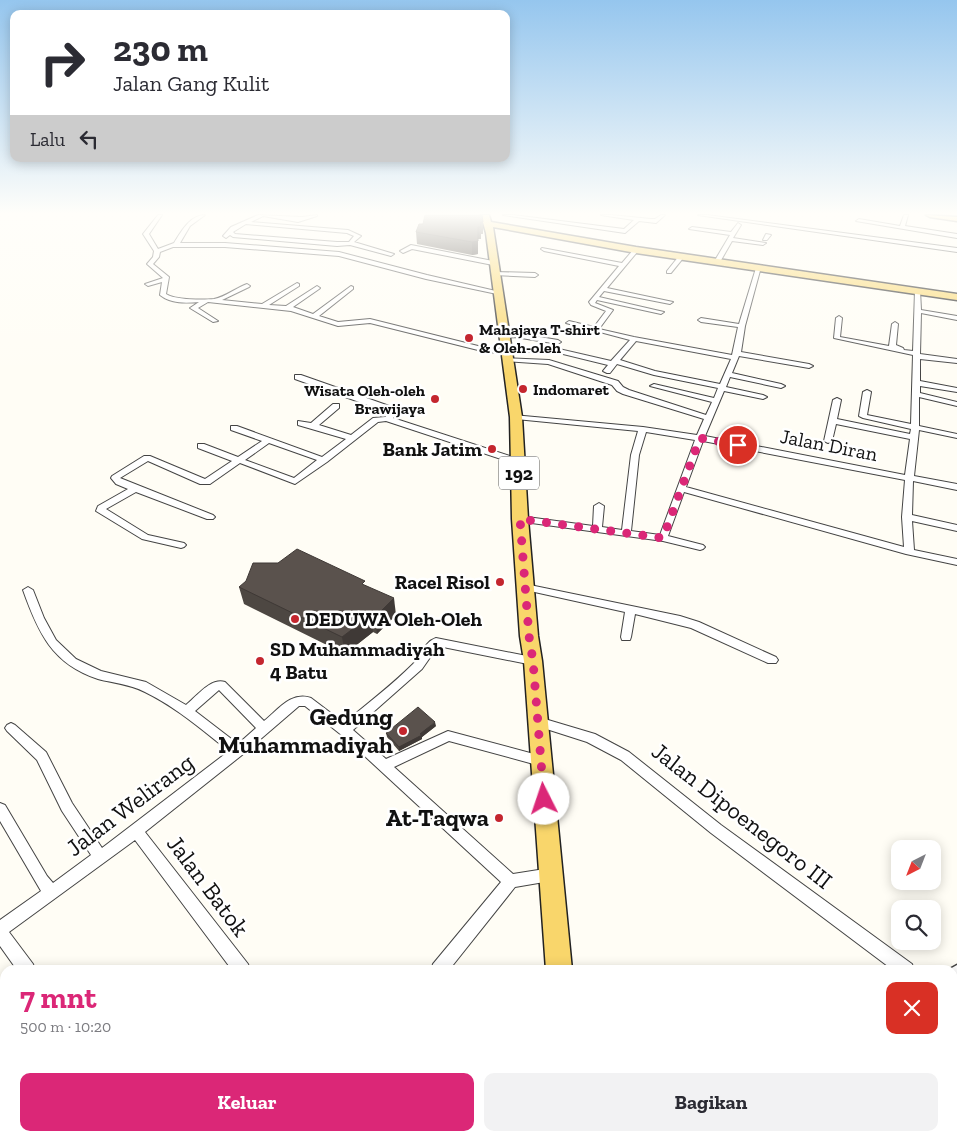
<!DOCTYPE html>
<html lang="id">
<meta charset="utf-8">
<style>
:root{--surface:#fff;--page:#f2f2f3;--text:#2b2b33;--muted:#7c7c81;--accent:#db2777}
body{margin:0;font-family:"Zilla Slab",serif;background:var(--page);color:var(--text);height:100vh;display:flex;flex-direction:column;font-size:19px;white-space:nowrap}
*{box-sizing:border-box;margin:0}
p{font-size:16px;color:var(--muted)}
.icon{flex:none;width:28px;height:28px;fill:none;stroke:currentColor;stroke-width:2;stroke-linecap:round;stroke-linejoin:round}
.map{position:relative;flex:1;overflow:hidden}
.panel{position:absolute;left:0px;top:965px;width:958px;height:176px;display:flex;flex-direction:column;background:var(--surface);border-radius:15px 15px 0 0;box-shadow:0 2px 12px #0003}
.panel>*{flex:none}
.banner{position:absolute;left:10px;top:10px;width:500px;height:152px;border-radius:10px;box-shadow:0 2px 12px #0003;background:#fff;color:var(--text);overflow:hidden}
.needle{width:32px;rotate:222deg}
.tools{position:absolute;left:891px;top:840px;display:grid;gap:10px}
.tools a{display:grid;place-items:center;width:50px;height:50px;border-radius:10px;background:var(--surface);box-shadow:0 2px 12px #0003;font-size:25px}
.pin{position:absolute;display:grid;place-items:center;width:42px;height:42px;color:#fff;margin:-21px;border:2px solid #fff;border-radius:50%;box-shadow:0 1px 5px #0007}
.me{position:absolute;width:55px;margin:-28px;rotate:356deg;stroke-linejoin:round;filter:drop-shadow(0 0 4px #0008)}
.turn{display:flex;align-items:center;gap:18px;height:105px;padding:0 20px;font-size:22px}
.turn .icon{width:65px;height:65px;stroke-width:2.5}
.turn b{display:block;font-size:35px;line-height:42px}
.then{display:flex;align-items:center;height:48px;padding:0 20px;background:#0003;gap:10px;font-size:19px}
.round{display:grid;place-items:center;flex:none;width:52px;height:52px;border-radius:10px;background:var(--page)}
.summary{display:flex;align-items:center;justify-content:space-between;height:85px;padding:0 20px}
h1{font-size:30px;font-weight:700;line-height:38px;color:var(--accent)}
.action{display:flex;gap:10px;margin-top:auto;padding:10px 20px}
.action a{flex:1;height:58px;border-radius:10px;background:var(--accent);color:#fff;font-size:20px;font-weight:700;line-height:58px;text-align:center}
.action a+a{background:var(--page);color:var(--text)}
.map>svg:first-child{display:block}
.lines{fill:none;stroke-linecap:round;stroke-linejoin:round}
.minor-casing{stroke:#444;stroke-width:2}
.tertiary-casing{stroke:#444;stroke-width:3}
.primary-casing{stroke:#222;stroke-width:3}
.minor{fill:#fff;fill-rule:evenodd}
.tertiary{fill:#fff;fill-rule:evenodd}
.primary{fill:#f9d66b;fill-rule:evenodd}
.wall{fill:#4d4742}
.shaded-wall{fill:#3f3936}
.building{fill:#5a524d;stroke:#3f3936}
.route{stroke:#db2777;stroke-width:9;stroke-dasharray:0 16.2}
.poi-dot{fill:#c4262e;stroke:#fff;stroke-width:2}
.labels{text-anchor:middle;stroke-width:5;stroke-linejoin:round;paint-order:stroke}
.far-poi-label{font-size:16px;font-weight:bold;fill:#111;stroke:#fff;text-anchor:start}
.shield{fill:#fff;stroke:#585858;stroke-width:1}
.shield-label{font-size:19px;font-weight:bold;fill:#111}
.street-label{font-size:20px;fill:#111;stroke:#fff}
.poi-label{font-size:20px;font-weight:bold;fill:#111;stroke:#fff;text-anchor:end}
.near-poi-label{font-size:24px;font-weight:bold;fill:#111;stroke:#fff;text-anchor:end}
.near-street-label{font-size:24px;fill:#111;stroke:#fff}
</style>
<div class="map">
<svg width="957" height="1141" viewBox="0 0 957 1141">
<rect width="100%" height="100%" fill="#fffdf5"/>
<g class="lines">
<g class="minor-casing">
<g id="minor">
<path d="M 158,215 L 162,215 L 149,234 L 158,249 L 174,243 C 181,232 190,215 205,215 L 190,226 L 180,243 L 225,243 L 339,252 L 427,275 L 500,292 L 497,294 L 426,279 L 339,256 L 225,247 L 173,247 L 160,252 L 159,257 L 153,264 L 169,277 L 166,294 C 175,300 203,300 214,299 C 225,297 236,288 247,284 L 250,286 L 249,287 L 222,300 L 262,304 L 297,283 L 299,284 L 299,286 L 269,305 L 286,306 L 317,286 L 320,288 L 319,289 L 293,307 L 313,314 L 351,286 L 353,287 L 353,289 L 319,316 L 338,322 L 370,319 L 482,347 L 502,350 L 505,347 L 559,349 L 611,361 L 630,340 L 566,323 L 569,321 L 594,327 L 606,311 L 591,305 L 589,302 L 619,266 L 544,251 L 541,249 L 542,248 L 622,263 L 634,249 L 638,249 L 638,251 L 607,288 L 673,302 L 670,304 L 604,291 L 599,297 L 664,312 L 661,314 L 597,300 L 595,303 L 613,310 L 599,329 L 634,337 L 732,355 L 738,327 L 701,322 L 698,320 L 701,318 L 739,324 L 756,268 L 761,267 L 745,326 L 741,352 L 809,364 L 813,366 L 809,368 L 739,356 L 732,373 L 781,384 L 785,386 L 781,388 L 730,377 L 726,387 L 763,395 L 767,397 L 763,399 L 724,391 L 705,436 L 905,475 L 910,439 L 836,424 L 832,441 L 828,443 L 824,441 L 833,400 L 837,398 L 841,400 L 837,419 L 910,434 L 911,429 L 863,418 L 859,416 L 863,392 L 867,390 L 871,392 L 867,415 L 911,424 L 913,355 L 834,338 L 836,318 L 839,316 L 842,318 L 840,337 L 889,346 L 892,324 L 895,322 L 898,324 L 896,345 L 903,348 L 904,350 L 913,351 L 915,291 L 920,290 L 921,310 L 957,316 L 957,320 L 921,313 L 920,354 L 957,359 L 957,363 L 920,359 L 920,381 L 957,388 L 957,392 L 920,386 L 920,393 L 957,402 L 957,406 L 919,397 L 919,426 L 957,434 L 957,438 L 919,430 L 914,476 L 957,484 L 957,490 L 913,481 L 912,515 L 957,525 L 957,531 L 912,521 L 914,550 L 957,559 L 957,565 L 906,554 L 684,492 L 668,536 L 703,545 L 705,547 L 703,549 L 700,550 L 663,541 L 517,521 L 515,519 L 517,517 L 520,516 L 593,526 L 594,506 L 599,503 L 604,506 L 602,527 L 622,530 L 631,455 L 638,431 L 516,419 L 513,419 L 513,415 L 643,427 L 697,435 L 704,419 L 623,394 L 617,391 L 612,385 L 548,364 L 506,361 L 504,360 L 504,358 L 549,360 L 618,381 L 623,387 L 629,390 L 706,415 L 712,402 L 650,386 L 654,384 L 714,398 L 718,388 L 654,375 L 617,364 L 610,373 L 607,373 L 603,371 L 608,365 L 559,353 L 508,351 L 507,353 L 505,354 L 482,351 L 370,323 L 338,326 L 291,311 L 208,302 L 198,308 L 218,321 L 213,322 L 190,308 L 199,302 C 186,303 171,304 160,295 L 162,282 L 148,286 L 145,284 L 163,278 L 147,264 L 153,257 L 154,251 L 143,234 ZM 636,341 L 731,359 L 720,384 L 655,371 L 620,360 ZM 646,432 L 695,440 L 660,535 L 631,531 L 639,455 ZM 703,441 L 905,480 L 902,517 L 904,547 L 686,487 Z"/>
<path d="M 258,215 L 302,217 L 317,215 L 317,216 L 298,222 L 263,216 L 251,222 L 348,230 L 361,236 L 354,242 L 394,254 L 391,256 L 350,245 L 337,246 L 233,237 L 230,235 L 226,238 L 223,236 L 231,227 ZM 246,224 L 347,233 L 354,236 L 349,242 L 337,242 L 235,234 L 233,232 Z"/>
<polygon points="503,215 513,215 624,229 634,220 601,215 611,215 651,219 655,219 661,215 665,215 656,223 639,221 625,233"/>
<polygon points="698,215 707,215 957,248 957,252"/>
<polygon points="904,215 908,215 905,226 957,234 957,238 856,221 859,219 900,226"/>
<polygon points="738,223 741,225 733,238 766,243 763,245 732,241 720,262 717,264 714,262 730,235 689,229 692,227 731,232"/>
<polygon points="766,234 771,235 767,240 763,240"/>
<polygon points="411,245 493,261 496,263 493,265 412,249 403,253 400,251"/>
<polygon points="679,256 684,257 671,273 667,273 667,271"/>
<polygon points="495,272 535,273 538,275 535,277 493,275 492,274"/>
<polygon points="515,333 558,340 561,342 558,344 515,337 504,338 501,336 504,334"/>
<path d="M 295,375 L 301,375 L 395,408 L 399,413 L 393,418 L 522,460 L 523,462 L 519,465 L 516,464 L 386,421 L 378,422 L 327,462 L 295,484 L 240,463 L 210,484 L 200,484 L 148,461 L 120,478 L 213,515 L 215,517 L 213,519 L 207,519 L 136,492 L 106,509 L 148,535 L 184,543 L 186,545 L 184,547 L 181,548 L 142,539 L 96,511 L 98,506 L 128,489 L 116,484 L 111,478 L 112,476 L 144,456 L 150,456 L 205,479 L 232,461 L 198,448 L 198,444 L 204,444 L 238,457 L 262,441 L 231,430 L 231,426 L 237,426 L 322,457 L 346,439 L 298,425 L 298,421 L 311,423 L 333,404 L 339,404 L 339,408 L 319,425 L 351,435 L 373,418 L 385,417 L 390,413 L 295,379 ZM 269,443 L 317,460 L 294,478 L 245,460 Z"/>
<polygon points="525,584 680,616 699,622 776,657 778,660 776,663 768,663 691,628 635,614 631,637 630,640 622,640 621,637 625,612 521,589 520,587"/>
<path d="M 28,587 L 33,590 L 44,618 L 56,640 L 76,659 L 101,671 L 146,682 L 186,705 C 196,697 211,677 225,682 L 264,721 C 278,710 291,691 311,698 L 344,723 C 367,704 392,685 413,664 C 421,656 424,642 436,638 L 537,658 L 539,661 L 537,664 L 533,665 L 438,646 L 422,669 L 353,730 L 386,759 L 448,731 L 545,757 L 547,761 L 545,765 L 541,766 L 449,741 L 394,767 L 513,874 L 551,868 L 556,870 L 558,875 L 556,880 L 515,887 L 449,970 L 431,970 L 433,964 L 501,882 L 344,737 L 305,706 L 299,706 L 242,755 L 145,832 L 248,964 L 250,970 L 232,970 L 135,840 L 9,932 L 33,964 L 35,970 L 17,970 L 0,946 L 0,920 L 41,891 L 0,821 L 0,803 L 5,805 L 47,876 L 53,883 L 91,855 L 62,811 L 37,760 L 7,731 L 5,728 L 7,725 L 11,723 L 15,725 L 46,752 L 72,803 L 102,848 L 229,751 C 202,730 176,707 145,692 C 130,684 113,683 98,679 C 52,664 38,632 23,590 ZM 219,690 L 256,728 L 238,744 L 195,711 Z"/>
<polygon points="538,717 595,734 629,752 721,825 912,964 914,970 893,970 711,833 621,760 587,742 534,725 532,722 534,719"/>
<polygon points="952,994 957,996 957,1013 952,1011"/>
<polygon points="135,1136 153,1136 155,1141 137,1141"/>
<polygon points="294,1136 314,1136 312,1141 292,1141"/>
<polygon points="385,1136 409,1136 411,1141 387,1141"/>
</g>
</g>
<g class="tertiary-casing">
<g id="tertiary">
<polygon points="957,965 957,989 952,991 952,970 948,970"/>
<polygon points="859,1136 881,1136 879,1141 857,1141"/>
</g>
</g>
<g class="primary-casing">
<g id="primary">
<polygon points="481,215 489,215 491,222 636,247 957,294 957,300 636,253 493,227 522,417 528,519 538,636 542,661 572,970 546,970 524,661 520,636 512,519 510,417 486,233"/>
<polygon points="926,215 957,217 957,221 930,217"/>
<rect x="556" y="1136" width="30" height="5"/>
<polygon points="771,1136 805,1136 807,1141 773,1141"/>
</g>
</g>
<use href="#minor" class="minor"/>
<use href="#tertiary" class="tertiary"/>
<use href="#primary" class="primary"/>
</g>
<g class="wall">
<polygon points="483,222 483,234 481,234 481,239 478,239 478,254 472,255 417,244 416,232 423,224"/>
<polygon points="366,586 396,615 377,634 373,632 345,654 244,604 239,587"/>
<polygon points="436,726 422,737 422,739 399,751 387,737 386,733"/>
</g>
<g class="shaded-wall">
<polygon points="478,241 478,254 472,255 472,242"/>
<polygon points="394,598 396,615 377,634 375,617"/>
<polygon points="371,615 373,632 345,654 342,637"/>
<polygon points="435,722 436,726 422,737 422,739 399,751 399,747 420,734"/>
</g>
<g class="building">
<polygon points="425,215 482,215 483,222 480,222 481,227 478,227 478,241 472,242 416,232 419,224 423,224"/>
<polygon points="297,549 365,581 362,584 394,598 375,617 371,615 342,637 239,587 246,581 253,563 278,563"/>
<polygon points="418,707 435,722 420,734 422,735 399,747 386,733"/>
</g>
<linearGradient id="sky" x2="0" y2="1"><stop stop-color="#95c6ee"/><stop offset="0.57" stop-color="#fffefa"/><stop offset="1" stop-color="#fffefa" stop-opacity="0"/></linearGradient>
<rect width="957" height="374" fill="url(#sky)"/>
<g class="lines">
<polyline class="route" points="544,799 533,661 529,636 520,519 663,538 700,438 738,445"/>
</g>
<g class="poi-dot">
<circle cx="469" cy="338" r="5"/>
<circle cx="523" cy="389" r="5"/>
<circle cx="435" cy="399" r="5"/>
<circle cx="492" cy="449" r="5"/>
<circle cx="500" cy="582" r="5"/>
<circle cx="295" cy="619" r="5"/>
<circle cx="260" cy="661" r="5"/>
<circle cx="403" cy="731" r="5"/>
<circle cx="499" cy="818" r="5"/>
</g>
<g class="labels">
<g class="far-poi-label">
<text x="479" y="335">Mahajaya T-shirt<tspan x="479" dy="18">&amp; Oleh-oleh</tspan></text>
<text x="533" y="395">Indomaret</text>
<text x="425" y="396" text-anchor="end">Wisata Oleh-oleh<tspan x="425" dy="18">Brawijaya</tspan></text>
</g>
<rect class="shield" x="499" y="456.5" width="40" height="33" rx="4"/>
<g class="shield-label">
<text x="519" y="480">192</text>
</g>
<g class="street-label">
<text transform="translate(829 445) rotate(11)" y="7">Jalan Diran</text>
</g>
<g class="poi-label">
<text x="482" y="456">Bank Jatim</text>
<text x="490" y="589">Racel Risol</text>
<text x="305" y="626" text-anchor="start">DEDUWA Oleh-Oleh</text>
<text x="270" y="656" text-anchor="start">SD Muhammadiyah<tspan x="270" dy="23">4 Batu</tspan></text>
</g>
<g class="near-poi-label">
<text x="393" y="725">Gedung<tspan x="393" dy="28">Muhammadiyah</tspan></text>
<text x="489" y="826">At-Taqwa</text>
</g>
<g class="near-street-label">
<text transform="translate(130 805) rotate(-37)" y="8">Jalan Welirang</text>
<text transform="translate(742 816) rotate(38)" y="8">Jalan Dipoenegoro III</text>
<text transform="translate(208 886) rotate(53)" y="8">Jalan Batok</text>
</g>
</g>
</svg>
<div class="tools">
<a><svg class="needle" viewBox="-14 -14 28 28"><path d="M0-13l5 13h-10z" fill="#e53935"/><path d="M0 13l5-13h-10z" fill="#7c7c81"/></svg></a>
<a><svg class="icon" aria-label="search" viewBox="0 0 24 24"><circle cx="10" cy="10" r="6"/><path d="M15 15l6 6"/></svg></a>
</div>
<div class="pin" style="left:738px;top:445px;background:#d93025"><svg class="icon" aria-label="arrive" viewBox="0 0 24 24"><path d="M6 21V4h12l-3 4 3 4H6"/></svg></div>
<svg class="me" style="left:544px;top:799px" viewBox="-20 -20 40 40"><circle r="19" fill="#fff"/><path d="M0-13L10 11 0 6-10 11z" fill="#db2777"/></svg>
<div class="banner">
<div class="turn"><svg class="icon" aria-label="right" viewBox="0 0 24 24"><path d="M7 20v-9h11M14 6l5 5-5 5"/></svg><div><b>230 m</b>Jalan Gang Kulit</div></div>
<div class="then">Lalu<svg class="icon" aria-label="left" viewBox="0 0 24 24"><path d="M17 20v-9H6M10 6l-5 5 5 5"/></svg></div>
</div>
<section class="panel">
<div class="summary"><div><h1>7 mnt</h1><p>500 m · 10:20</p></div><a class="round" style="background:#d93025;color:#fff"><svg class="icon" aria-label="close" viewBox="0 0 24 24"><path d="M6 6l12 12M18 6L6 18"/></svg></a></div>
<div class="action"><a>Keluar</a><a>Bagikan</a></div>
</section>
</div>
